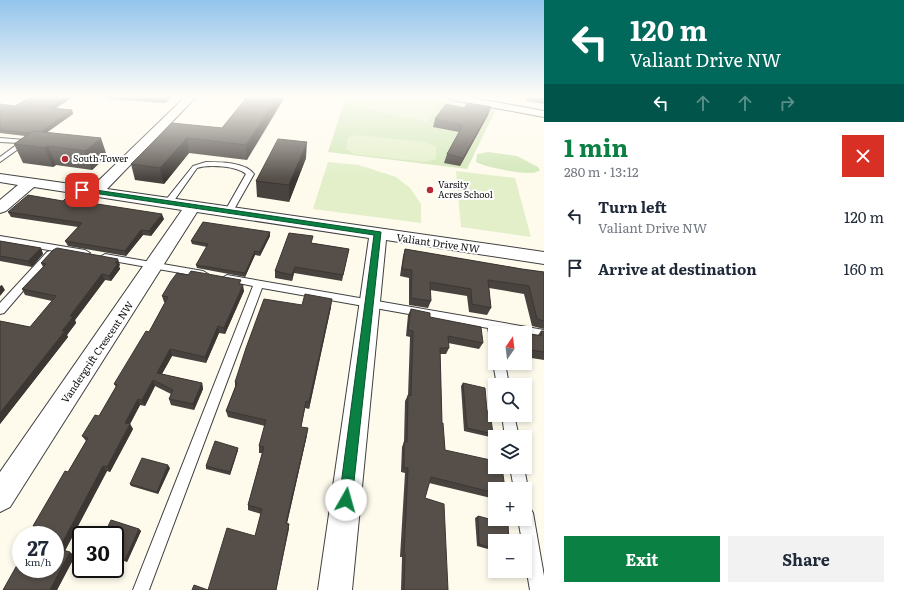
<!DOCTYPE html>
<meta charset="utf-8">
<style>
:root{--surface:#fff;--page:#f2f2f3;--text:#1f2937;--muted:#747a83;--accent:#0b8043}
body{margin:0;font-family:Literata,serif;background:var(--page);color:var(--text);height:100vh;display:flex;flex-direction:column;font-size:15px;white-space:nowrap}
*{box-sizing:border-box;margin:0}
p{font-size:13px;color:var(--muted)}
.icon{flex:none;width:22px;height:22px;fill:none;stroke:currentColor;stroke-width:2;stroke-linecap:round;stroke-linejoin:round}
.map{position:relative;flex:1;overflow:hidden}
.drawer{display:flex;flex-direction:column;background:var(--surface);width:360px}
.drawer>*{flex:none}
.top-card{background:#00695c;color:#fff;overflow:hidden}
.needle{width:26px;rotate:14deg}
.fabs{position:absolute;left:488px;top:326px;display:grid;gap:8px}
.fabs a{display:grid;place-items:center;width:44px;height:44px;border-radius:0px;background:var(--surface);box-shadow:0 2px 6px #0003;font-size:20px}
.speed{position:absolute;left:12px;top:526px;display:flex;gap:8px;font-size:20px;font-weight:700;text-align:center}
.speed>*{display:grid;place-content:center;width:52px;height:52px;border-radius:50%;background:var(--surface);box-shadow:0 2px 6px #0003;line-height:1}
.speed small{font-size:10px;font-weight:400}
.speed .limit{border:2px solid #111;border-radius:6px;background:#fff;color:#111}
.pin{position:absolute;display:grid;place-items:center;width:34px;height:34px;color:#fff;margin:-17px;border-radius:8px;box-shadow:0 2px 6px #0006}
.me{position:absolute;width:44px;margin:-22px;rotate:7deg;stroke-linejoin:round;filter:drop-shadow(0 0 3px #0008)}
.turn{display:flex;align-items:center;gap:14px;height:84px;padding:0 20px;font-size:18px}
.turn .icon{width:52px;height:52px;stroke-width:2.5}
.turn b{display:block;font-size:28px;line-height:34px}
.lanes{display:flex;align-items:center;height:38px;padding:0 20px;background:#0003;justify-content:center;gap:20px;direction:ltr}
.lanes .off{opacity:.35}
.round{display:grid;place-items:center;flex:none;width:42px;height:42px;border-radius:0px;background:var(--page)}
.head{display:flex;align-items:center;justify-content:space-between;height:68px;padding:0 20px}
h1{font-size:24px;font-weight:700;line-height:30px;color:var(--accent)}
.primary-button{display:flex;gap:8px;margin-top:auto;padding:8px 20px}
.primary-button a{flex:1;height:46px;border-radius:0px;background:var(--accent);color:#fff;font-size:16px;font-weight:700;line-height:46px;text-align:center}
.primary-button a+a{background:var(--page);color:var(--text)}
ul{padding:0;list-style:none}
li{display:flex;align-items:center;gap:12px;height:52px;padding:0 20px}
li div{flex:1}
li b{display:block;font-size:15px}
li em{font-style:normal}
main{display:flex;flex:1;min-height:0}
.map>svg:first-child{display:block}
.green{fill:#d1e7b8}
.pitch{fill:#e2efc9}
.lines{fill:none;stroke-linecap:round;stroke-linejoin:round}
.lane-casing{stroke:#404040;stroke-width:2}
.street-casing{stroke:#404040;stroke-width:2}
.lane{fill:#fff;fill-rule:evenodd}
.street{fill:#fff;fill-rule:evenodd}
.wall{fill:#49433f}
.shaded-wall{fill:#3c3733}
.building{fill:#554e49;stroke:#3c3733}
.route{fill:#0b8043;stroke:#07532c}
.poi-dot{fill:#b72a32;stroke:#fff;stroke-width:1.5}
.labels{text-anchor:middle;stroke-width:4;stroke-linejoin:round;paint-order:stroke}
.far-poi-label{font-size:9px;fill:#0d0d0d;stroke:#fff;text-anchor:start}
.street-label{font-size:10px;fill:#0d0d0d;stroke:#fff}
</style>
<main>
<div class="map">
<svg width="544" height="590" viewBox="0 0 544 590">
<rect width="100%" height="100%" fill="#fefbed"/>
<g class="green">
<polygon points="346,97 420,97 495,111 467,169 328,152"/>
<path d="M 488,152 L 517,156 L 538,167 L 540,170 C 533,178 485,167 476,162 L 477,154 Z"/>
</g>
<g class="pitch">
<polygon points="357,97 406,97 440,103 427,122 348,105"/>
<polygon points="358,135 426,142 436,147 436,159 424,162 354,154 346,149 348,137"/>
<polygon points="328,162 359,165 396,177 410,188 421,204 421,223 313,209"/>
<polygon points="456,171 515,178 531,237 461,227"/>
</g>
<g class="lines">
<g class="lane-casing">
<g id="lane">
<polygon points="0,138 25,140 28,142 0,162 0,157 19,143 0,142"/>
<path d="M 206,162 C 220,162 245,162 254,174 L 232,213 L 226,213 L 225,211 L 246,174 C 237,166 209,164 197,168 L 171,205 L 165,205 L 165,201 L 193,166 Z"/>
<polygon points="0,236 85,250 90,253 85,256 0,242"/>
<polygon points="50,251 55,254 53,256 4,313 0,314 0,303 47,252"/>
<polygon points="105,254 203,271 208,274 203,277 102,259 100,257"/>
<polygon points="227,275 544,330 544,338 525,335 525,333 499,330 500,333 495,333 495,343 491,342 488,328 262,288 149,590 133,590 253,286 224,280 222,278"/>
<polygon points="495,360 495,363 505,363 509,385 497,385 493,363"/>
<polygon points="502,415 514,415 519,437 505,437"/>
<polygon points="510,467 524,467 528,489 526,494 525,489 514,489"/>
<polygon points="525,505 530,508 533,513 544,576 544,590 530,590 525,561 525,541 522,541 518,519 525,519"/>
</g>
</g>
<g class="street-casing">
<g id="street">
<polygon points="185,97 196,97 107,189 544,252 544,264 386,240 352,590 318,590 369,238 197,212 10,507 0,512 0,472 182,210 34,187 6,211 0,213 0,200 18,185 0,182 0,174 92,187"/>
<polygon points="447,97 468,97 544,111 544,117 452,100"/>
</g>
</g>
<use href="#lane" class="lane"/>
<use href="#street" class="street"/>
</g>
<g class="wall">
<polygon points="31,97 73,97 56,108 72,110 73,114 47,132 107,156 92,170 56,165 53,167 23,163 14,144 25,136 0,133 0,104 15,106"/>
<polygon points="108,97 172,97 165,103 108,99"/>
<polygon points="247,97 247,160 189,153 164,184 135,180 131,164 172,123 222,128"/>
<polygon points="525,97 544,97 544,104 527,101"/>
<polygon points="464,108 488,115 460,166 444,163 447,154 459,132 433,127 435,119"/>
<polygon points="306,158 289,202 257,197 256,181"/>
<polygon points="8,212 164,219 151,236 143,235 126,256 68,246 65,241 78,227 11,217"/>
<polygon points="270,232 270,236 260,256 255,255 245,277 197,268 196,265 207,247 192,244 191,241"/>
<polygon points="0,241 41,248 43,254 32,267 0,261"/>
<polygon points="312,243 349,249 342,281 294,273 292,281 275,278 275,271"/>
<polygon points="405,249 522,269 544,272 544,329 532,326 524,294 489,288 491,308 487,315 469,312 467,296 430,290 431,301 428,308 409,305 409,278 400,276 403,256"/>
<polygon points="41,263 120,265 119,266 120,269 111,281 105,280 75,320 76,323 67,335 68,337 0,424 0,321 30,327 52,301 25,295 22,289 43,267"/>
<polygon points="241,285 244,291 225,334 219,333 206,363 172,356 162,374 202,383 203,389 194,410 171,405 169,399 171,394 155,386 145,406 140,405 130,424 133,429 110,472 107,471 65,551 75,556 57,590 3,590 38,529 33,526 68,472 86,441 82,436 99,416 116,387 114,384 149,332 165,302 164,302 162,296"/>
<polygon points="302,305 331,307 309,409 305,408 301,427 307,435 287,523 289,524 289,529 276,590 192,590 208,590 255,536 261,514 248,510 248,505 262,453 259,453 259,446 265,426 228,417 226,411 235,387 235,382"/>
<polygon points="411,309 430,317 483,343 479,349 448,343 449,348 446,354 440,354 442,423 445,450 495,489 495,499 429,483 425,498 448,590 401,590 402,557 400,557 405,473 401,472 402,447 404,442 405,401 408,395 408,396 410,337 406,336 408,315"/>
<polygon points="514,331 538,335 541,331 544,331 544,360 525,357 525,333 512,333"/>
<polygon points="463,383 487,411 493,434 490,437 464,431 461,386"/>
<polygon points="238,448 238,450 230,475 206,469 206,466"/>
<polygon points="170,468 158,494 131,486 130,484"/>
<polygon points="478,516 495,541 495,551 477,546 475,518"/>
<polygon points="139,529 141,531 127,562 115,558 115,535"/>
</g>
<g class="shaded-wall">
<polygon points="66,97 73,97 51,111 50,108"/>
<polygon points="163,97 172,97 165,103"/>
<polygon points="277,97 285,97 247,160 246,145"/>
<polygon points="491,107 488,115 460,166 463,158"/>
<polygon points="72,110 73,114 39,138 37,134"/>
<polygon points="101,138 107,156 92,170 85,151"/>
<polygon points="187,138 189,153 164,184 160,168"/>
<polygon points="307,142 306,158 289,202 289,185"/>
<polygon points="48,146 56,165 53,167 45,148"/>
<polygon points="162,214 164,219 151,236 149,231"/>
<polygon points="141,230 143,235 126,256 125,251"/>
<polygon points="270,232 270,236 260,256 260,252"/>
<polygon points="41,248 43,254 32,267 28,261"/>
<polygon points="255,251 255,255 245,277 245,273"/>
<polygon points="118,259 120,265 119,266 120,269 111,281 109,276 115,263"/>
<polygon points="295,267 294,273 292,281 292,275"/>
<polygon points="102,274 105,280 75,320 76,323 67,335 68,337 0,424 0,413 62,331 70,316"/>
<polygon points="2,285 5,290 0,296 0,286"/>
<polygon points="243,285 244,291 225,334 224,328"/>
<polygon points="332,299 331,307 309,409 309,402"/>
<polygon points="218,326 219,333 206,363 205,357"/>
<polygon points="170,349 172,356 159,379 157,373"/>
<polygon points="153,380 155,386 145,406 142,400"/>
<polygon points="202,383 203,389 194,410 193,404"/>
<polygon points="138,399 140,405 130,424 133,429 110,472 107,467 125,423"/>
<polygon points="308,428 307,435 286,528 286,523"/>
<polygon points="238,448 238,450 230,475 230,472"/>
<polygon points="168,465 170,468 158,494 157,492"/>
<polygon points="103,466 107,471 64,552 59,549"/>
<polygon points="139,529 141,531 127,562 125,560"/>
<polygon points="70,552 75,556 57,590 50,590"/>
</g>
<g class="building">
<polygon points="31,97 66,97 50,108 72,110 41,132 33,131 29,133 0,130 0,104 15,106"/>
<polygon points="247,97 277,97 246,145 187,138 160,168 131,164 172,123 222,128"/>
<polygon points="529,97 544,97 544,100"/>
<polygon points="468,103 491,107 463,158 447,154 463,125 435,119 446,104 464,108"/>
<polygon points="33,131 101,138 85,151 48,146 45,148 14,144"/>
<polygon points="278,139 307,142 289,185 256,181"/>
<polygon points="28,195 63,201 65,199 162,214 149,231 141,230 125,251 65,241 82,223 8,212"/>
<polygon points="203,222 270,232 260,252 255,251 245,273 196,265 208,244 191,241"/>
<polygon points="289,233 313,236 311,243 349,249 343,275 295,267 292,275 275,271"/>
<polygon points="0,241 41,248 28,261 0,256"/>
<polygon points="57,248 118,259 115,263 118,263 109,276 102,274 70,316 73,317 62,331 65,331 0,413 0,321 30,327 56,296 22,289 46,264 41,263 53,250"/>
<polygon points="405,249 522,269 544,272 544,321 537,319 529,286 488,280 491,308 472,304 471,289 430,282 431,301 411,298 412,270 402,269"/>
<polygon points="191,271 241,280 239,284 243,285 224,328 218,326 205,357 170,349 157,373 202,383 193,404 169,399 173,390 153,380 142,400 138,399 125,423 130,424 107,467 103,466 59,549 70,552 50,590 3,590 21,558 21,569 55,569 55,535 35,535 39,528 33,526 65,471 68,472 88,438 82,436 95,415 99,416 117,385 114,384 146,331 149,332 168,297 162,296 171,281 177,273 188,275"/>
<polygon points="305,294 332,299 309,402 306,401 301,427 308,428 286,523 289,524 276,590 192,590 194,585 208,590 227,528 255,536 262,509 248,505 264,447 259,446 266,420 226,411 237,383 235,382 246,348 264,299 302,305"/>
<polygon points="411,309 430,313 430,317 481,327 483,343 448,336 449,348 440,348 442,423 443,423 445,450 495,461 495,467 502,467 505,489 495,489 495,493 431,477 425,498 444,504 448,590 404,590 405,554 404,553 408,468 404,468 404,442 407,442 408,395 411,396 413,331 408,330"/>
<polygon points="514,331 542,336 541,331 544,331 544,352 525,349 525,333 514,333"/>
<polygon points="463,383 485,388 487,411 490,412 493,434 467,428"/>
<polygon points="215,441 238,448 230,472 206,466"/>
<polygon points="142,458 168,465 157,492 130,484"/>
<polygon points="478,516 508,524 509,541 495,541 495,549 479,544"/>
<polygon points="111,520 139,529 125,560 115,557 115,535 104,535"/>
</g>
<linearGradient id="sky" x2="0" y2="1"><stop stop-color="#93c4ec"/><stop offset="0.54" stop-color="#fffdf7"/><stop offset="1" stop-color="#fffdf7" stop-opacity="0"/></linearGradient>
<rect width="544" height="179" fill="url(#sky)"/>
<polygon class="route" points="82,188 381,232 352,500 350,504 346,506 341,504 339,500 374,235 80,191 80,189"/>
<g class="poi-dot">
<circle cx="65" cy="159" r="4"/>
<circle cx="430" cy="190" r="4"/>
</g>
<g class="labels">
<g class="far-poi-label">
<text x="73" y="162">South Tower</text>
<text x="438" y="188">Varsity<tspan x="438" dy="10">Acres School</tspan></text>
</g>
<g class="street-label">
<text transform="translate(438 243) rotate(8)" y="4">Valiant Drive NW</text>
<text transform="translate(97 352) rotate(-56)" y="4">Vandergrift Crescent NW</text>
</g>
</g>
</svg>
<div class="fabs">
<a><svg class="needle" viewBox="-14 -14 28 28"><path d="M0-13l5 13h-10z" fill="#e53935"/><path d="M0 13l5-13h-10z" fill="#747a83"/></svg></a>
<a><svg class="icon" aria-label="search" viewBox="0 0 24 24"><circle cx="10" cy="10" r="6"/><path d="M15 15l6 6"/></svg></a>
<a><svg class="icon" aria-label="layers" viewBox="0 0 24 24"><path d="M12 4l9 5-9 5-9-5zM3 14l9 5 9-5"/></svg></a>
<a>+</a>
<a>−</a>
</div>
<div class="speed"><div>27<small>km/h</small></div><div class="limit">30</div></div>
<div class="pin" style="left:82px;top:190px;background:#d93025"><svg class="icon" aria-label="arrive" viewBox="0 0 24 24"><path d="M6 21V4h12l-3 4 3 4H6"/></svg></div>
<svg class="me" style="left:346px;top:500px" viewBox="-20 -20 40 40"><circle r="19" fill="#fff"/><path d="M0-13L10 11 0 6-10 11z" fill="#0b8043"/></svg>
</div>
<section class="drawer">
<div class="top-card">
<div class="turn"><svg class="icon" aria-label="left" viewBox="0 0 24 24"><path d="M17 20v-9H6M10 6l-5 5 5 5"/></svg><div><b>120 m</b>Valiant Drive NW</div></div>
<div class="lanes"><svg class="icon" aria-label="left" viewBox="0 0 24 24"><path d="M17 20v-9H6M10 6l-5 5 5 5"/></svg><svg class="icon off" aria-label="ahead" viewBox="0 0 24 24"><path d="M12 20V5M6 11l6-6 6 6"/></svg><svg class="icon off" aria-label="ahead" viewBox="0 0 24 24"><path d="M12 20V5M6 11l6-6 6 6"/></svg><svg class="icon off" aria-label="right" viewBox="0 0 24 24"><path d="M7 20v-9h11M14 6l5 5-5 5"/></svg></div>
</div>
<div class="head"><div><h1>1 min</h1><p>280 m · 13:12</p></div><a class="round" style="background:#d93025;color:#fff"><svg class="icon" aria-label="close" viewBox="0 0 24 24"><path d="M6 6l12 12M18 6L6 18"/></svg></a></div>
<ul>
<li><svg class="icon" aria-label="left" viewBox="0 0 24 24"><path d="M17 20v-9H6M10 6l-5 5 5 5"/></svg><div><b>Turn left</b><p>Valiant Drive NW</p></div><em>120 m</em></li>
<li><svg class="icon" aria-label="arrive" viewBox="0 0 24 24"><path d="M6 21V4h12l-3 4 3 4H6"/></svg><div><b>Arrive at destination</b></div><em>160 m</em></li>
</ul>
<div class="primary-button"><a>Exit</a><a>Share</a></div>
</section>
</main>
